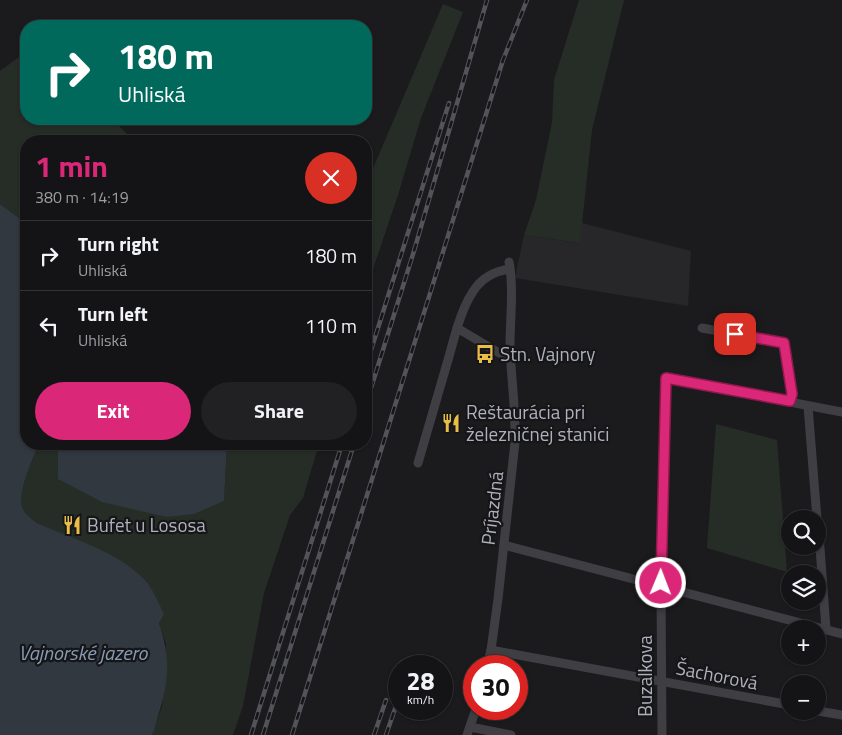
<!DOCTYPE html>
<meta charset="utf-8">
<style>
:root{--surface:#141416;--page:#212123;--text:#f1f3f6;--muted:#9d9ea1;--line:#333335;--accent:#db2777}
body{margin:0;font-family:"Titillium Web",sans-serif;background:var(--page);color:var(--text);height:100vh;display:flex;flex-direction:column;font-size:19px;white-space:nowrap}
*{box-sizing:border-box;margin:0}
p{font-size:16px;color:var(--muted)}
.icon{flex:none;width:28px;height:28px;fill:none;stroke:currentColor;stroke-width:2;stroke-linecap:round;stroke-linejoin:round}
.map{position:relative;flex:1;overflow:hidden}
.sheet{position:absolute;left:20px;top:135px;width:352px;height:315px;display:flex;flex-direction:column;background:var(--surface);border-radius:20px;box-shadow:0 1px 4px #0004,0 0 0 1px var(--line)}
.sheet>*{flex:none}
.top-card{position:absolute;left:20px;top:20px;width:352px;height:105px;border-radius:20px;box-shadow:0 1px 4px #0004,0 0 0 1px var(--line);background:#00695c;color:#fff;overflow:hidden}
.controls{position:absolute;left:781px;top:510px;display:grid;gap:10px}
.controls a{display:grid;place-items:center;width:45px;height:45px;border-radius:50%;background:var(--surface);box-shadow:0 1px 4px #0004,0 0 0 1px var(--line);font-size:25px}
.speed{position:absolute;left:388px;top:655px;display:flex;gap:10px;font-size:25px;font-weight:700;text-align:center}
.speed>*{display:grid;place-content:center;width:65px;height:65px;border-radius:50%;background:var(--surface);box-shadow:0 1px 4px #0004,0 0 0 1px var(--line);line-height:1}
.speed small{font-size:12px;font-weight:400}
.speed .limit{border:8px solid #d22;background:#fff;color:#111}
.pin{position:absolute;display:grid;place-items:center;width:42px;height:42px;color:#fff;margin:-21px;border-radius:10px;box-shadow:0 2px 8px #0006}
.me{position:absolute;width:55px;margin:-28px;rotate:1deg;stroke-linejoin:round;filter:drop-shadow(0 0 4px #0008)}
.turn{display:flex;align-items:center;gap:18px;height:105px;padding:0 15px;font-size:22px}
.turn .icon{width:65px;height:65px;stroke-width:2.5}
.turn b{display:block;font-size:35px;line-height:42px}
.round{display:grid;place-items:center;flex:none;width:52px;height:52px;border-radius:26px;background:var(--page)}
.head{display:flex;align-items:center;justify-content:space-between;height:85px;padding:0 15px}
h1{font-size:30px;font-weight:700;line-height:38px;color:var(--accent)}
.button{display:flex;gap:10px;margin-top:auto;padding:10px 15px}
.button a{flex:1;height:58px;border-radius:30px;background:var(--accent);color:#fff;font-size:20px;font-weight:700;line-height:58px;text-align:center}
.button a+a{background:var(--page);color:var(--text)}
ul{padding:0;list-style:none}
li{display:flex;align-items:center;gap:15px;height:70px;padding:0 15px;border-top:1px solid var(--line)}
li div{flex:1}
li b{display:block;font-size:19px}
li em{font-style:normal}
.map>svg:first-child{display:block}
.built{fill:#27272a}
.green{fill:#252d26}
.water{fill:#313840}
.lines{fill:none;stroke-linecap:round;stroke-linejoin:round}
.minor{stroke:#3e3e43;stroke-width:9}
.rail-casing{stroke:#53545a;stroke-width:4.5}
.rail{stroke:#161518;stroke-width:2.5;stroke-dasharray:8;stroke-linecap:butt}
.route-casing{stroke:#8e194d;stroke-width:12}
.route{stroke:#db2777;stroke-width:9}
.labels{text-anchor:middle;stroke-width:4.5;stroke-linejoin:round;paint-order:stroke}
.poi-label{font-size:19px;fill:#aeb1bb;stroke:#161518;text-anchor:start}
.street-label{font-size:19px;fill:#aeb1bb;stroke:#161518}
.water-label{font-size:20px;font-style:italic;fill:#889cb4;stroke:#161518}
</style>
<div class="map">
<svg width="842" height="735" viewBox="0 0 842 735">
<rect width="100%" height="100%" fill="#1b1b1d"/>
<polygon class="built" points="582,223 691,251 688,306 515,278 524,235 579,243"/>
<g class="green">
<polygon points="579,0 624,0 592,130 580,243 524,235 536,200 552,122 554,80"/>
<polygon points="443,4 463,12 421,118 398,195 366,290 366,185"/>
<polygon points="26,52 26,119 112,119 134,141 26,141 26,223 0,204 0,71"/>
<polygon points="716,424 777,440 787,572 707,548"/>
<path d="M 39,444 L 51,444 L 147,512 L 166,517 L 224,501 L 227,444 L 319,444 L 303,498 L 290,515 L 264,593 L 243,706 L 233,735 L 152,735 L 162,706 L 166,644 L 159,623 L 163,614 L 154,594 L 146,581 L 97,549 L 37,523 C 32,519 26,515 23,509 C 16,495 33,458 39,444 Z"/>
</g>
<g class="water">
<path d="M 0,204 L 26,223 L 26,444 L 39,444 C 33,458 16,495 23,509 C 26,515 32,519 37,523 C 73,539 117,551 145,580 C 153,589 158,602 164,614 L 159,623 C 171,660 169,680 158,716 C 156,723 155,729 152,735 L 0,735 Z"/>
<polygon points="51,444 227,444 224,501 194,514 166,517 102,502 58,479 58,450"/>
</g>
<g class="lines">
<g class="minor">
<polyline points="457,328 511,360"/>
<polyline points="702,328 785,343 792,394 790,401"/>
<polyline points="808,406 817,519"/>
<path d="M 418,463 C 428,429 438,394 448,360 C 455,336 461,306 477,286 C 486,275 497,271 510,269"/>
<polyline points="818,521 826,629"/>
<polyline points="504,545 842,634"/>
<polyline points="491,650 790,705"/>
<path d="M 487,666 L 491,650 L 498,599 L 515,442 C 516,410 511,378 510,346 C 510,319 514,289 509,262"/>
<polyline points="818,711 842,715"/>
<polyline points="470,727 511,735"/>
<polyline points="467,735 476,709"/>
<polyline points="662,735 661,587 666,378 842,412"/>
</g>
<g class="rail-casing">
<g id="rail">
<polyline points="366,366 449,103"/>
<polyline points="366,404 414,251 487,0"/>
<polyline points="408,666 408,663"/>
<polyline points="251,735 342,444"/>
<polyline points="263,735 354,444"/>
<polyline points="292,735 503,60 527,0"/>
<polyline points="374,735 386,700"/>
<polyline points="386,735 399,697"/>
</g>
</g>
<use href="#rail" class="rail"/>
</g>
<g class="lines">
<g class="route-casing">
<polyline id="route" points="661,583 666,378 790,401 792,394 784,343 735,334"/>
</g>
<use href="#route" class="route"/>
</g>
<defs>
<g id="bus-bare" transform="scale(1.5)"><path d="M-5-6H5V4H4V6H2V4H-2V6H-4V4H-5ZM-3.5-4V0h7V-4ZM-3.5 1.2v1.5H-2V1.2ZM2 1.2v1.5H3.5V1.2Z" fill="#e8be47" stroke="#161518" stroke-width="2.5" paint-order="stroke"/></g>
<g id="restaurant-bare" transform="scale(1.5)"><path d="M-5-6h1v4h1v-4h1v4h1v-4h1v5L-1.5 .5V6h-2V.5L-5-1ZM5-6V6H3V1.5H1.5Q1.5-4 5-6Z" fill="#e8be47" stroke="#161518" stroke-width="2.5" paint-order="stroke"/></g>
</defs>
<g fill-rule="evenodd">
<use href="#bus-bare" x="485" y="354"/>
<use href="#restaurant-bare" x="451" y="423"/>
<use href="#restaurant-bare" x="72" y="525"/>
</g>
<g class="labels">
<g class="poi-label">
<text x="500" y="361">Stn. Vajnory</text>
<text x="466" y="419">Reštaurácia pri<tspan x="466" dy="22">železničnej stanici</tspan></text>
<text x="87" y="532">Bufet u Lososa</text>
</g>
<g class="street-label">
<text transform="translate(492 508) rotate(-83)" y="7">Príjazdná</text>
<text transform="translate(717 675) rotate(11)" y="7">Šachorová</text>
<text transform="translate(645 676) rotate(-90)" y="7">Buzalkova</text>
</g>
<g class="water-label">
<text x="83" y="660">Vajnorské jazero</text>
</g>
</g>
</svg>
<div class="controls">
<a><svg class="icon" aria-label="search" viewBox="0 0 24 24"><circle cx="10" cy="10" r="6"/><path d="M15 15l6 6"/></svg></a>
<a><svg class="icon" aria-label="layers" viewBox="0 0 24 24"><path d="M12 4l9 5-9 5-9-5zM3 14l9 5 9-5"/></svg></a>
<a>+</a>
<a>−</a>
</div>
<div class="speed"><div>28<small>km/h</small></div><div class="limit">30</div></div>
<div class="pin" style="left:735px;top:334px;background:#d93025"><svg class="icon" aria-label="arrive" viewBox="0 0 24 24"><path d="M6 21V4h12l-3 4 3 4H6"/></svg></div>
<svg class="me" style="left:661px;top:583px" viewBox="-20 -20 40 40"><circle r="17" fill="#db2777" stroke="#fff" stroke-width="3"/><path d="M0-11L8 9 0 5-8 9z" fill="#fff"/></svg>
<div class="top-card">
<div class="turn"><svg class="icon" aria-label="right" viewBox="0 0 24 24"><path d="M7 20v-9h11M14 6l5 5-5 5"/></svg><div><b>180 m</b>Uhliská</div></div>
</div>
<section class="sheet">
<div class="head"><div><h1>1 min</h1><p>380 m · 14:19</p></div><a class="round" style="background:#d93025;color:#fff"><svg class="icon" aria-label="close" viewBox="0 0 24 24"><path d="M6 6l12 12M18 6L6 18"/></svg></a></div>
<ul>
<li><svg class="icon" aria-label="right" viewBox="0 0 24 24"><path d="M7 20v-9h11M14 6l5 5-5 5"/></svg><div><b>Turn right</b><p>Uhliská</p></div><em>180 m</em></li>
<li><svg class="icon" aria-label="left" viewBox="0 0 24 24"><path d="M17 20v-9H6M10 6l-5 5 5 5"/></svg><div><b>Turn left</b><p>Uhliská</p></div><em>110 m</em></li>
</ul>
<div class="button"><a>Exit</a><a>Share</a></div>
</section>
</div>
